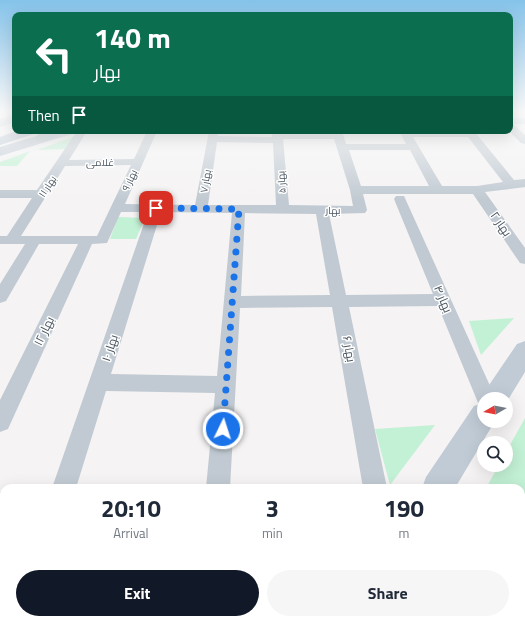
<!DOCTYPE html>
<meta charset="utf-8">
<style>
:root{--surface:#fff;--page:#f6f6f7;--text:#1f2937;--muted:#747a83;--accent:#111827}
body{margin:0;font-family:"Titillium Web",Cairo,sans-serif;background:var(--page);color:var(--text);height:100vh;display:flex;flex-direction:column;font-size:15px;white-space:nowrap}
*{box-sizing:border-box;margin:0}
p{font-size:13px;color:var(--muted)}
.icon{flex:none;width:22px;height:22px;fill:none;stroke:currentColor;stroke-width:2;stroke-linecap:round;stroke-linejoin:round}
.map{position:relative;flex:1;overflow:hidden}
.panel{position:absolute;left:0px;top:484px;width:525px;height:140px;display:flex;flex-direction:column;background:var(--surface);border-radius:12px 12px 0 0;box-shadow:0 4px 16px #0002}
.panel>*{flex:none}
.top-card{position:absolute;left:12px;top:12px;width:501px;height:122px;border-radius:8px;box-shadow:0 4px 16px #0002;background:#0b6e4f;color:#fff;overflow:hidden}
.needle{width:26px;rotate:261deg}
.fabs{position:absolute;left:477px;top:392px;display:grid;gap:8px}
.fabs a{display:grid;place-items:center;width:36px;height:36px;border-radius:50%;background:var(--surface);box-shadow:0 4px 16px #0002;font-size:20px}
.pin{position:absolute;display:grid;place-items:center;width:34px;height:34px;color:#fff;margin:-17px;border-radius:8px;box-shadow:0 2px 6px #0006}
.me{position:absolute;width:44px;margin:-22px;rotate:4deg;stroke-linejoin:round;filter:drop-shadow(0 0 3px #0008)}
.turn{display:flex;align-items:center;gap:14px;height:84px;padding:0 16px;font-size:18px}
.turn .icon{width:52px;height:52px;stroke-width:2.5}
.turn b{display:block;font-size:28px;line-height:34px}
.then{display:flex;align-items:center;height:38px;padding:0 16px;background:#0003;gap:8px;font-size:15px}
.eta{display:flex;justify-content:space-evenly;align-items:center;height:68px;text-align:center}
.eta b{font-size:24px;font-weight:700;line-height:28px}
.primary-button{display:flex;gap:8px;margin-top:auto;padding:8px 16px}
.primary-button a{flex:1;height:46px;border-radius:24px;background:var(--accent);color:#fff;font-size:16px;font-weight:700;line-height:46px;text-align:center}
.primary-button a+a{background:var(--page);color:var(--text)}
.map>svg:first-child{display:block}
.green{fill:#c3f1d5}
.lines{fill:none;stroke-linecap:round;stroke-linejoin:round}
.street{fill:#c1cad2;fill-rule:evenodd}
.secondary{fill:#c1cbd6;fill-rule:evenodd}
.primary{fill:#b3c2d1;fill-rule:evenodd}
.route{stroke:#1a73e8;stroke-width:7;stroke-dasharray:0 12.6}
.labels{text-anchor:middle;stroke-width:3;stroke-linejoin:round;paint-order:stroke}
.far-street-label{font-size:10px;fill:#4a5661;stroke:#fff}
.street-label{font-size:12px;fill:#4a5661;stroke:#fff}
</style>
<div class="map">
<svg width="525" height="624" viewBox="0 0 525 624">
<rect width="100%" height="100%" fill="#f5f3f3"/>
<g class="green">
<polygon points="75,136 65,149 37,150"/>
<polygon points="30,151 17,166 0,166 0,162"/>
<polygon points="118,217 145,218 136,239 110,239"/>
<polygon points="514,318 481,355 469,321"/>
<polygon points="525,418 525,624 409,624 411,620 521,620 521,488 486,488 499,465 506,465 506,452"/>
<polygon points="435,425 390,485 375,429"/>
<polygon points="234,620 290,620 287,624 234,624"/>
</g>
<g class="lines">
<g class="street">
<polygon points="510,118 525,118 525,124 513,124 525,135 525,144 521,143 509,131"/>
<path d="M 77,131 L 87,131 L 69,160 L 134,159 L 147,131 L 157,131 L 125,204 L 195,205 L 209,131 L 219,131 L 218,136 L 272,137 L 272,131 L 282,131 L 282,133 L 333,133 L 332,131 L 342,131 L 346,144 L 406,144 L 399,131 L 474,131 L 514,180 L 525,179 L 525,187 L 485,192 L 525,248 L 525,264 L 520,263 L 473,194 L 363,194 L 367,210 L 365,213 L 329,214 L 346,295 L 433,294 L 394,199 L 396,196 L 404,196 L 496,399 L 484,399 L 484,407 L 479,405 L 438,306 L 349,307 L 387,488 L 363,488 L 332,307 L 240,308 L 230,488 L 206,488 L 215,393 L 106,391 L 76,488 L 52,488 L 148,212 L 121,212 L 107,243 L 92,244 L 8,429 L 0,432 L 0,400 L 78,244 L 39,244 L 6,301 L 0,303 L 0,284 L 25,244 L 0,244 L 0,236 L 7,236 L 32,198 L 0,198 L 0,190 L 37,190 ZM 413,137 L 468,137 L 503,182 L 477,186 L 442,186 ZM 283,139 L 334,139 L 350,190 L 353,206 L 289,205 ZM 217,142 L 273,143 L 276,205 L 208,205 ZM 349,150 L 410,150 L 429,186 L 361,186 ZM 131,165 L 97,236 L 21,236 L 65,166 ZM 161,212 L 232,213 L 217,376 L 111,374 ZM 245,213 L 316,214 L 330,295 L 241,296 Z"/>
<polygon points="6,620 35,620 34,624 5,624"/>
<rect x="194" y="620" width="28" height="4"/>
</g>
<g class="secondary">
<polygon points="15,114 15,122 0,127 0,119"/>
<polygon points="53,131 73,131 72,134 0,156 0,147"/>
<polygon points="525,341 525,372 506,403 506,399 484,399 484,421 495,421 455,488 422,488 426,477 474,406 483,403 481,399 485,391 517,344"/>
<polygon points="331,620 370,620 368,624 329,624"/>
</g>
<g class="primary">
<polygon points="16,131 35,131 34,134 0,145 0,137"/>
<path d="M 46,131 L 63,131 C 58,138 45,143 37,141 L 35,138 L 37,135 Z"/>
</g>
</g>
<linearGradient id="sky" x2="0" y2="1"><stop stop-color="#85c3ea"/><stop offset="0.56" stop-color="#fafafa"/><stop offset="1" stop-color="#fafafa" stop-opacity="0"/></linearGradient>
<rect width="525" height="200" fill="url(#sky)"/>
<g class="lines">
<polyline class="route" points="156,208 239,209 223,429"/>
</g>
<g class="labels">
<g class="far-street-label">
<text x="100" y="166">غلامی</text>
<text transform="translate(129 180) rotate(-65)" y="4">بهار ۹</text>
<text transform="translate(205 181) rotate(-80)" y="4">بهار ۷</text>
<text transform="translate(281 182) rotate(-94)" y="4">بهار ۵</text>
<text transform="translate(47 186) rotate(-57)" y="4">بهار ۱۱</text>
<text x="333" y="214">بهار</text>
</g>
<g class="street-label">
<text transform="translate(501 224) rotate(55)" y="4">بهار ۲</text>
<text transform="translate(443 299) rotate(67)" y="4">بهار ۴</text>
<text transform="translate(44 331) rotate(-64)" y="4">بهار ۱۲</text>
<text transform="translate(110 348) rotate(-72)" y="4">بهار ۱۰</text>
<text transform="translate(349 349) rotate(80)" y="4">بهار ۶</text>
</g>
</g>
</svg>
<div class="fabs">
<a><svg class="needle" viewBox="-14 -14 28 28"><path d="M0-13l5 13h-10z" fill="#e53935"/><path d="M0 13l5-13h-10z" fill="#747a83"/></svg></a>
<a><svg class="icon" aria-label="search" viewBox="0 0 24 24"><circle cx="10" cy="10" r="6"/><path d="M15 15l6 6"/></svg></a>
</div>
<div class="pin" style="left:156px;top:208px;background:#d93025"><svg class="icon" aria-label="arrive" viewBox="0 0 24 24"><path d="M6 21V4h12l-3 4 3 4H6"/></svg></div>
<svg class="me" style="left:223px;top:429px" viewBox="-20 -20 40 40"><circle r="17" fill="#1a73e8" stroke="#fff" stroke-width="3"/><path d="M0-11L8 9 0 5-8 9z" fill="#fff"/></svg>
<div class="top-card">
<div class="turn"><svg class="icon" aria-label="left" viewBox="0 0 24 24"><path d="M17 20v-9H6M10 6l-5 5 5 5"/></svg><div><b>140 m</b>بهار</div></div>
<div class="then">Then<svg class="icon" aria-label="arrive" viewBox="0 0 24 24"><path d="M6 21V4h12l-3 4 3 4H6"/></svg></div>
</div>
<section class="panel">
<div class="eta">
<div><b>20:10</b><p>Arrival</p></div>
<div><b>3</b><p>min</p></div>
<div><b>190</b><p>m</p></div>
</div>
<div class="primary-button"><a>Exit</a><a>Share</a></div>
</section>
</div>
